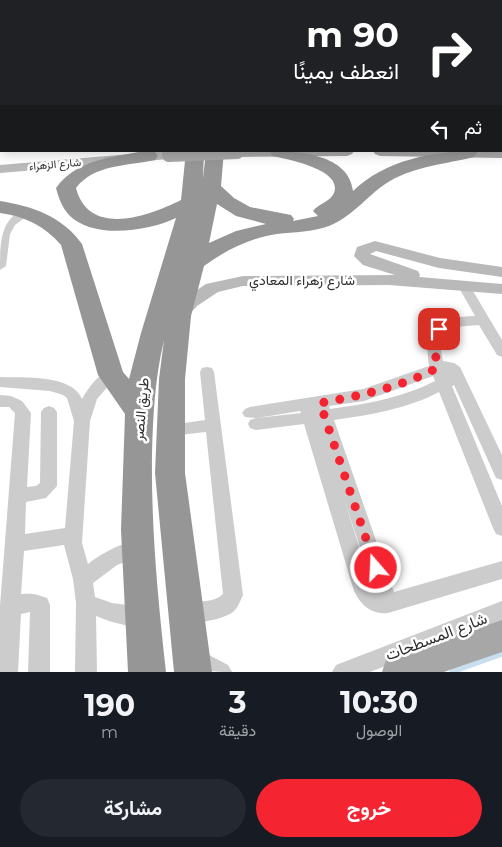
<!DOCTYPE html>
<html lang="ar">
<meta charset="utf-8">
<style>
:root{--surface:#171b24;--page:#242831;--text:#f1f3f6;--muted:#9ea1a6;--accent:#f42431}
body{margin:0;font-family:Montserrat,Vazirmatn,sans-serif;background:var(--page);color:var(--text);direction:rtl;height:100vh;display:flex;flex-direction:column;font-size:19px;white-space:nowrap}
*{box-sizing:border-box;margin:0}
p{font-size:16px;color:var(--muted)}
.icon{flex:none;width:28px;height:28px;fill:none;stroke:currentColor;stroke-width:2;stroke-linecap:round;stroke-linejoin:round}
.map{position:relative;height:672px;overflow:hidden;direction:ltr}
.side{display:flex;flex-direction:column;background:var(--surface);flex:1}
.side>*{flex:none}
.banner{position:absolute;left:0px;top:0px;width:502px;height:152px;box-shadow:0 2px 12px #0003;direction:rtl;background:#202124;color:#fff;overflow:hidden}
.pin{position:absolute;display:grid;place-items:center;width:42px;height:42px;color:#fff;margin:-21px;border-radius:10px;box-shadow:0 2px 8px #0006}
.me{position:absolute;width:55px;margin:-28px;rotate:341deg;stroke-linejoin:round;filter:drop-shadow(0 0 4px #0008)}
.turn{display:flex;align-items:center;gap:18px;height:105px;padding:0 20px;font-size:22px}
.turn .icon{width:65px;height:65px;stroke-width:2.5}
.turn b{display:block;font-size:35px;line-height:42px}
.then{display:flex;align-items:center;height:48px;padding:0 20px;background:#0003;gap:10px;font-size:19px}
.eta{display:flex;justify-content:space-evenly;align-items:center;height:85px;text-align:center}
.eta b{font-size:30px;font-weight:700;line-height:35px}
.action{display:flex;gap:10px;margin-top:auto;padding:10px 20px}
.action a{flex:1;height:58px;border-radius:30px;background:var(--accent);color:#fff;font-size:20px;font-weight:700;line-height:58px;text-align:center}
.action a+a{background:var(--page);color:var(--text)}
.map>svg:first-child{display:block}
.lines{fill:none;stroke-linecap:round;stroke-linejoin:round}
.stream{stroke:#c7dfef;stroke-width:5}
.street{fill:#ccc;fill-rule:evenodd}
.secondary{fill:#b9b9b9;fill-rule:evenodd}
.primary{fill:#a7a7a7;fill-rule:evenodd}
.highway{fill:#969696;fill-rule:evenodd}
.primary-bridge{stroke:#a7a7a7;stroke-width:14}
.route{stroke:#f42431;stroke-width:9;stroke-dasharray:0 16.2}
.labels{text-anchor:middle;stroke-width:5;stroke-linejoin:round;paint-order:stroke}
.far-street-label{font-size:11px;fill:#2f2f2f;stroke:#fff}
.street-label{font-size:14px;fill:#2f2f2f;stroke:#fff}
.near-street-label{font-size:16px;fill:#2f2f2f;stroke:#fff}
</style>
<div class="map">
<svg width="502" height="672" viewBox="0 0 502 672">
<rect width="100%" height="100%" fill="#fff"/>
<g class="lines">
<polyline class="stream" points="452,672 502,654"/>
<g class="street">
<rect x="7" y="0" width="6" height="1"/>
<rect x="68" y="0" width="6" height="1"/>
<rect x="0" y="17" width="1" height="4"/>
<rect x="0" y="132" width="1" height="6"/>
<path d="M 26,209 L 32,212 L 15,225 L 10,234 L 6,266 L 0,270 C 0,244 0,217 26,209 Z"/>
<path d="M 464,282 L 470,286 L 502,340 L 502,357 L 497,355 L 479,325 L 454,327 L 444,331 C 438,340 441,351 443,361 L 454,363 L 460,367 L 502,455 L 502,480 L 496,478 L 454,385 L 452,386 L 502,506 L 502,536 L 496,534 L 493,528 L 439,392 C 407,409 369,415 334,420 L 394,592 L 502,561 L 502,579 L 388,613 C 371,615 361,605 354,591 L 304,424 L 256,430 L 250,428 L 248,424 L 250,420 L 256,418 L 245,417 L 242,413 L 245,409 L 250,407 L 363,389 L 429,366 C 423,324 434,318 475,316 L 458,286 ZM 433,376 L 435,381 C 402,398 366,404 330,409 L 329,406 L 364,401 ZM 300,411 L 301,413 L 257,418 ZM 343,496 L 374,589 L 372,587 Z"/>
<path d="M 207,367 L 212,368 L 214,372 L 243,595 C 240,601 238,608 233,612 C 220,621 193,625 179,619 L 176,612 L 179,605 C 193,599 212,605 223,594 L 206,432 L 170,436 L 164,434 L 162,430 L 164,426 L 205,420 L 200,372 L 202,368 Z"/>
<path d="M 111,370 L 116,371 L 118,375 L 97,399 L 90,421 L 82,543 L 88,564 C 101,554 128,537 145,543 L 147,549 L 145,555 L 117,565 L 93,583 L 95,597 L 112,603 L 142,607 L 149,610 L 152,617 L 149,624 C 133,630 111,622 96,616 L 97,672 L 75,672 L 76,603 L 73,579 L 64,545 L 24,551 L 21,594 C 32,593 37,594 47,598 L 50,605 L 50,672 L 28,672 L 30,612 L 21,614 L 18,672 L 0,672 L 0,606 L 15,413 L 9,407 L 0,407 L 0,395 L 11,396 L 22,401 L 31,413 L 27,487 L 36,486 L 40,483 L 41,412 L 44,408 L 49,406 L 54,408 L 57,412 L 57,486 L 46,498 L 26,502 L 25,534 L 65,528 L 74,421 L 67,398 L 63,395 L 50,391 L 0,387 L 0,377 C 23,378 72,374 82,399 C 89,387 98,374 111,370 Z"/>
<polygon points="502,601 502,621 370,672 332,672 336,665"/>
<path d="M 196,648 L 228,665 L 232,672 C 215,672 193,672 186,658 L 189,651 Z"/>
</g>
<g class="secondary">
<polygon points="166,151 174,152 176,155 169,159 0,173 0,165"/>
<polygon points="375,241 440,258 502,267 502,277 439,268 376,251 370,254 418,271 420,275 419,277 502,284 502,294 389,285 243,286 218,292 197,306 185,319 179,321 173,319 170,315 185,298 206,284 243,276 395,275 363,265 354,256 357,247"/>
</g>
<g class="primary">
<polygon points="502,148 502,158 380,156 375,154 373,151 501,151"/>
<polygon points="354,151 352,154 347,156 237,157 232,155 229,152"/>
<polygon points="502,620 502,652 444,672 382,672 386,660"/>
</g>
<g class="highway">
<rect x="95" y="0" width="12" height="1"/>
<rect x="0" y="141" width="1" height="10"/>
<path d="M 145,151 L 155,152 L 158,156 L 155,160 C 128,166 94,164 76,188 C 89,238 149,216 181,200 L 186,151 L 204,151 L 203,179 L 206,151 L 224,151 L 221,186 L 234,198 L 250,207 L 291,215 L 294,219 L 293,221 L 318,216 L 313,211 C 318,204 330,202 334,193 C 343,169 286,159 272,156 L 270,151 C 298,151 349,154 353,191 C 385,160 433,151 476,151 L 477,153 L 474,157 C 446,164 416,166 390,181 C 368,194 354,216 329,226 C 312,232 295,232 277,234 C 250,238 226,250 204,266 L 191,316 L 185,379 L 185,473 L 212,672 L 174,672 L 155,473 L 159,379 L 164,340 C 155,378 153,415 152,454 C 151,527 158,600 166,672 L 128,672 L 121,530 L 125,414 L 98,375 L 61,245 C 45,226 24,216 0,213 L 0,201 C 32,206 62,216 82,244 L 123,372 L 129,379 L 141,333 L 176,218 C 149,231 93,240 69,215 C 62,207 59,199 56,188 C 77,159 113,157 145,151 ZM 217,204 L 236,216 L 266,224 L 236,231 L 209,243 Z"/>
</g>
<polyline class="primary-bridge" points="169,155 237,152"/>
</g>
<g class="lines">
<path class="route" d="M 376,568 L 320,403 C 360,396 401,387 437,368 L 434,340 L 439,329"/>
</g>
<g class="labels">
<g class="far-street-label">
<text transform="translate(55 164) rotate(-5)" y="4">شارع الزهراء</text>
</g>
<g class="street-label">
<text x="302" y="285">شارع زهراء المعادي</text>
<text transform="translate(141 409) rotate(-85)" y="5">طريق النصر</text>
</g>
<g class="near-street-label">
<text transform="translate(436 636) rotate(-21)" y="6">شارع المسطحات</text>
</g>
</g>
</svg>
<div class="pin" style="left:439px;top:329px;background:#d93025"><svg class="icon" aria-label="arrive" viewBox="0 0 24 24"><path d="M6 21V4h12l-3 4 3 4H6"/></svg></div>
<svg class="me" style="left:376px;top:568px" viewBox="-20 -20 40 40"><circle r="17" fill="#f42431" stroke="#fff" stroke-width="3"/><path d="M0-11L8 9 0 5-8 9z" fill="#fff"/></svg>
<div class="banner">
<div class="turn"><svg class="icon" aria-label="right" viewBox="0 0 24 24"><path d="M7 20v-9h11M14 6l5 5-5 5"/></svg><div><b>90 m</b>انعطف يمينًا</div></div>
<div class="then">ثم<svg class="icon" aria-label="left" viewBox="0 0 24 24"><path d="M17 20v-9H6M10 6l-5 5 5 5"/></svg></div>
</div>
</div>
<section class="side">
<div class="eta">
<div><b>10:30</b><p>الوصول</p></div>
<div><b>3</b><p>دقيقة</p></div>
<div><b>190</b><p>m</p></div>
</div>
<div class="action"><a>خروج</a><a>مشاركة</a></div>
</section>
